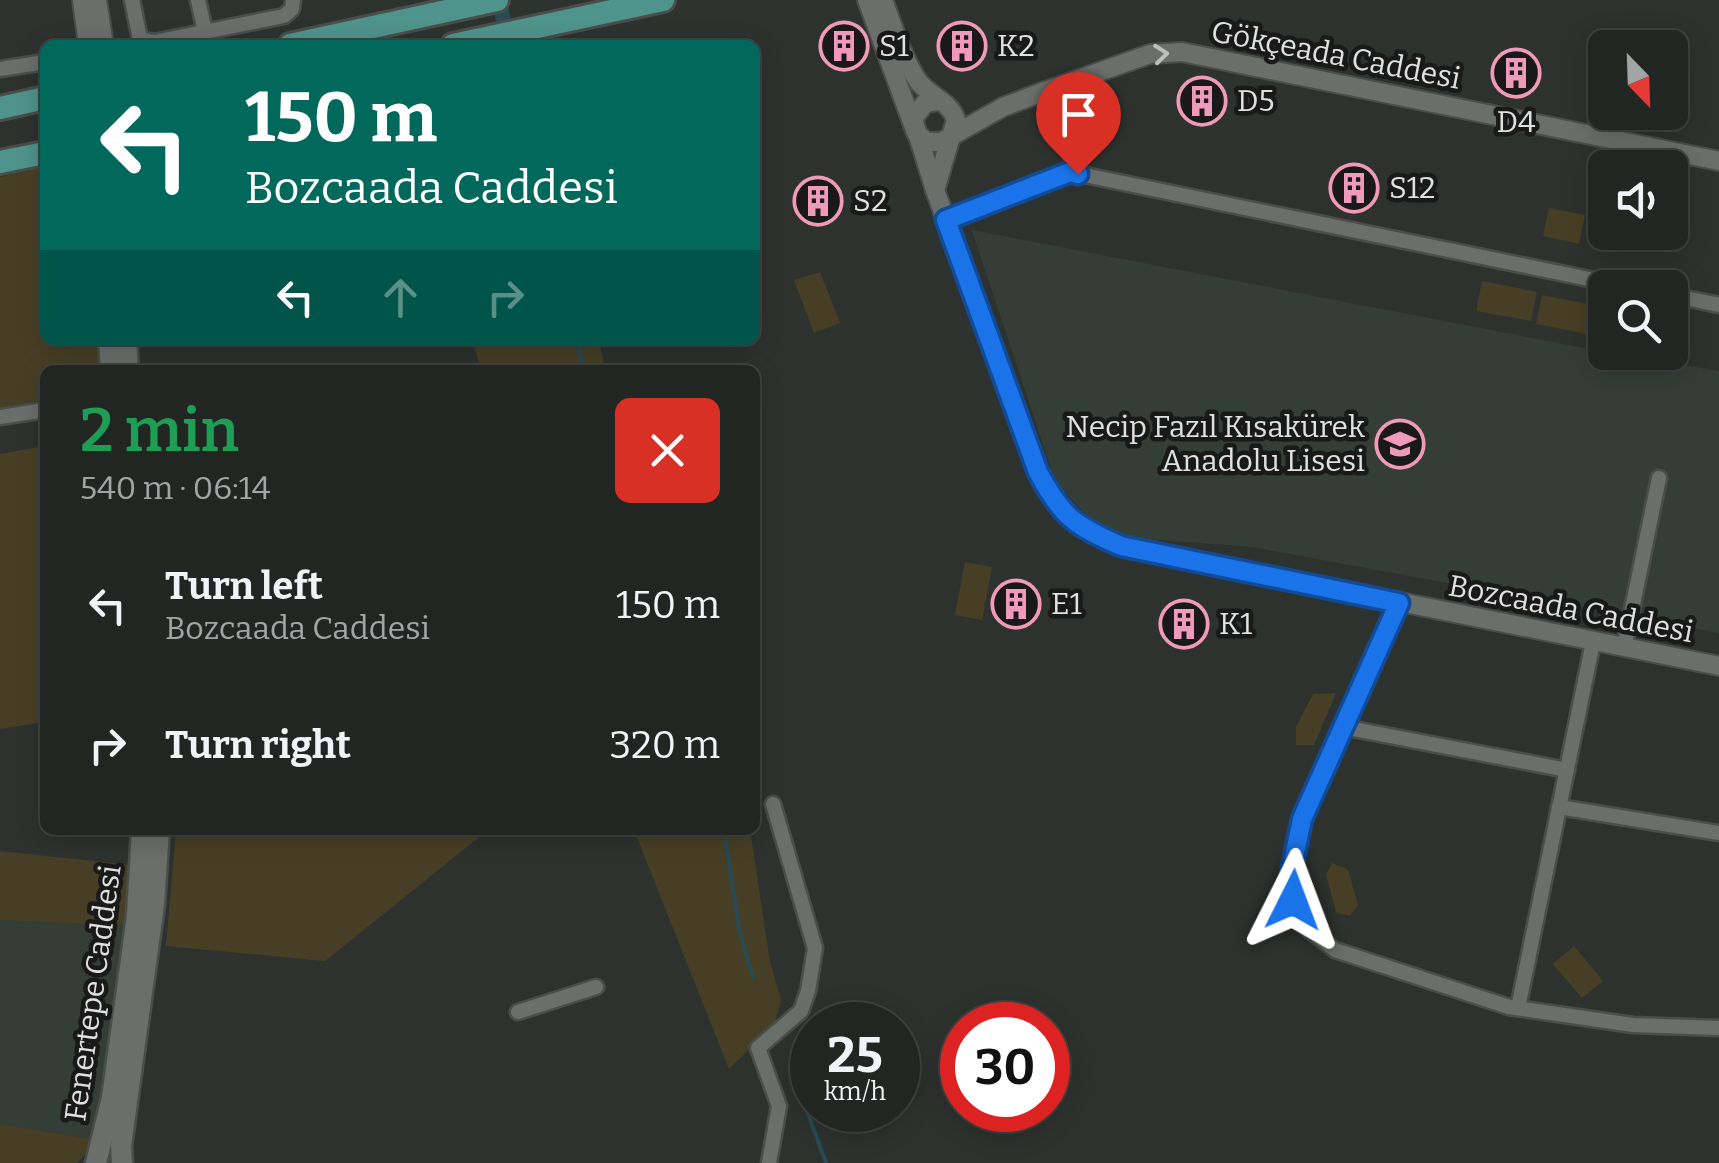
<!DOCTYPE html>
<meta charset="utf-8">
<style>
:root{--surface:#222623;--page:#2e3230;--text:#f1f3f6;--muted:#a2a5a6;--line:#3f4341}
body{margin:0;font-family:Bitter,serif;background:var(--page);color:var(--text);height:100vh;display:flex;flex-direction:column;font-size:38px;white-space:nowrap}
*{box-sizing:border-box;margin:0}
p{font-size:32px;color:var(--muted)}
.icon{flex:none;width:55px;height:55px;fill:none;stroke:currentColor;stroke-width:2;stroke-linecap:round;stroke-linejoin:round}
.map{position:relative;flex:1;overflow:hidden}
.drawer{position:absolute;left:40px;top:365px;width:720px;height:470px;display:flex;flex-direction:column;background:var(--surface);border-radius:15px;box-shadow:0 5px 25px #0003,0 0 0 2px var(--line)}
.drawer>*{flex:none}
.hud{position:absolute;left:40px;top:40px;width:720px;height:305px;border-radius:15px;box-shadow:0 5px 25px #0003,0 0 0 2px var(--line);background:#00695c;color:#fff;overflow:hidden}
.needle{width:65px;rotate:157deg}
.tools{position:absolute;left:1588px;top:30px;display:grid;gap:20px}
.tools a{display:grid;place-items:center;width:100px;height:100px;border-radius:15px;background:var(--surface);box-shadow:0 5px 25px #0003,0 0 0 2px var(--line);font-size:50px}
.speed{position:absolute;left:790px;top:1002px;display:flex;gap:20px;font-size:50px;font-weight:700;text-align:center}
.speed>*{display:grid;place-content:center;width:130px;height:130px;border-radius:50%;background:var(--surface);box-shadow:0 5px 25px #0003,0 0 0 2px var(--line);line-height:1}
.speed small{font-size:25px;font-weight:400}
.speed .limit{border:15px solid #d22;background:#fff;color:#111}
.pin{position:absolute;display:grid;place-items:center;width:85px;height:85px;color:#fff;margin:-102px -42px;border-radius:50% 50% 50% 0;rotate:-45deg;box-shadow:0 0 10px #0007}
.pin .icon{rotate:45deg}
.me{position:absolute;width:110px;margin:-55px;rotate:3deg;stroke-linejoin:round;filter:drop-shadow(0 0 8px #0008)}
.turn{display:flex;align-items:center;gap:35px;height:210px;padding:0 40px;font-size:45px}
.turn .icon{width:130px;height:130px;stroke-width:2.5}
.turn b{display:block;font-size:70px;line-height:85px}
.lanes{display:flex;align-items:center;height:95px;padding:0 40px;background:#0003;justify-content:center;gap:50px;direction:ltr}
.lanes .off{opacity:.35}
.round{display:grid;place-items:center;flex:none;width:105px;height:105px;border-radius:15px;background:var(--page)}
.summary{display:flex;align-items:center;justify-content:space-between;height:170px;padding:0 40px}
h1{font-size:60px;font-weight:600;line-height:75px;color:#1e9e55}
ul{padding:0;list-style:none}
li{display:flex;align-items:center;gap:30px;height:140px;padding:0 40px}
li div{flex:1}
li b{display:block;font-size:38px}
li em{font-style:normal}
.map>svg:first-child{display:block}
.built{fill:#343e37}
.green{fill:#473f25}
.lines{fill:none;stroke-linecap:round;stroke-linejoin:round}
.stream{stroke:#274a54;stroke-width:4}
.canal{stroke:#274a54;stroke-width:15}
.minor-casing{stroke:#4a4e4b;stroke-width:19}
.tertiary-casing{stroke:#4a4e4b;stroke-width:22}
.secondary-casing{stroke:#4a4e4b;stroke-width:25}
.primary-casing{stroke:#4a4e4b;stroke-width:28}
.minor{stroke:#6b6f6c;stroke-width:14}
.tertiary{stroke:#6b6f6c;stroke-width:18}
.secondary{stroke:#6b6f6c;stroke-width:20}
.primary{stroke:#4f948c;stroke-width:22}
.oneway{stroke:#bcbfbd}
.route-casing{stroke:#114b97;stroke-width:25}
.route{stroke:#1a73e8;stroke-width:18}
.labels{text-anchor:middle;stroke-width:9;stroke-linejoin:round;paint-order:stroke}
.poi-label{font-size:30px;fill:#dfe1e0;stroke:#181918;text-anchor:start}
.street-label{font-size:30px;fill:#dfe1e0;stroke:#181918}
</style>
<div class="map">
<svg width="1719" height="1163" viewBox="0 0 1719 1163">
<rect width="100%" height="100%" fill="#2e322f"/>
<g class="built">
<polygon points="972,230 1605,352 1719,371 1719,633 1253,547 1135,538 1102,526 1088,517 1055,481"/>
<polygon points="0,920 125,926 98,1140 0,1124"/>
</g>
<g class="green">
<polygon points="45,167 45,340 97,340 99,370 45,370 45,400 0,408 0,177"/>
<polygon points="1549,208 1585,215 1579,244 1543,236"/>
<polygon points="820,272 840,323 814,333 794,280"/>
<polygon points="1482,281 1537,292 1531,321 1476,311"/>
<polygon points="1542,295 1598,306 1592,335 1536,324"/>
<polygon points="472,340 599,340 605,370 481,370"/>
<polygon points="45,446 45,722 0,729 0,454"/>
<polygon points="965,562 992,567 982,620 955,615"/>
<polygon points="1336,693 1314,745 1296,745 1296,727 1313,694"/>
<polygon points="176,830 488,830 325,961 166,946"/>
<polygon points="634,830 750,830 770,962 781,1000 774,1025 729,1069"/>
<polygon points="0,851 132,865 125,926 0,920"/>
<polygon points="1332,863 1348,870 1358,905 1350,916 1336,912 1326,875"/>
<polygon points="1574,946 1603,981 1582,998 1553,964"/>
<polygon points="0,1124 98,1140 77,1163 0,1163"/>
</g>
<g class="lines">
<g class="stream">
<polyline points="577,340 583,370"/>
<polyline points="724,830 739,928 753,978"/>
<polyline points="792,1070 826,1163"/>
</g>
<polyline class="canal" points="499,0 509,45"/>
<g class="minor-casing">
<g id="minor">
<polyline points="132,0 140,39 154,42 284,16 292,9 293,0"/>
<polyline points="198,0 205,32"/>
<polyline points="0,69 45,62"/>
<polyline points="1045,91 1078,174"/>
<polyline points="946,220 1070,172 1633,288"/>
<polyline points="1670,295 1719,305"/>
<polyline points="0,417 45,410"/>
<polyline points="1399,603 1302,819 1292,867 1293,900 1310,931 1335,950 1509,1007 1633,1025 1719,1028"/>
<polyline points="1624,648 1659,478"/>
<polyline points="1343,727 1567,770"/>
<polyline points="1559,807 1719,833"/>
<polyline points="1518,1008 1593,642"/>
<polyline points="518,1012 596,987"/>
<polyline points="769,1163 779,1106 758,1048 801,1011 808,991 815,948 773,804"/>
</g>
</g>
<g class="tertiary-casing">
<g id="tertiary">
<polyline points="82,0 88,45"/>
<polyline points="97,0 104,45"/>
<polyline points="867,0 916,133 927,142 941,142 1003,107 1045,91 1150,54 1182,52 1719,161"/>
<path d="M 883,0 C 893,26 902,57 918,81 C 929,96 950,101 956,120 L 935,190"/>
<path d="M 938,101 L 925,103 L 913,119 L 935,190 L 1038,473 C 1062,517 1075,526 1121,546 L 1719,666"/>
</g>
</g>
<g class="secondary-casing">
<g id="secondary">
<polyline points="109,340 111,370"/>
<polyline points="126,340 128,370"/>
<polyline points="96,1163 112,1098 137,916 142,830"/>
<polyline points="122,1163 121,1146 154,905 159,830"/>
</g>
</g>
<g class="primary-casing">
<g id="primary">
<polyline points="290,45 497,0"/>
<polyline points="453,45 663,0"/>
<polyline points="0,108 45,98"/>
<polyline points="0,162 45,153"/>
</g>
</g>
<use href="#minor" class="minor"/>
<use href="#tertiary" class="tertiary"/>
<use href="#secondary" class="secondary"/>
<use href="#primary" class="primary"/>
</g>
<defs><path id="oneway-chevron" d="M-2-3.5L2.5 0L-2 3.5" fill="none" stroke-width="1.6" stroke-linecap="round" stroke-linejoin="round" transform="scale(2.5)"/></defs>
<use class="oneway" href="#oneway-chevron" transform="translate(1161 54) rotate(-6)"/>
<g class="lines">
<g class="route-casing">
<path id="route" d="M 1078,174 L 1070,172 L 946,220 L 1038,472 C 1062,517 1075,526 1121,546 L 1399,603 L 1302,819 L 1292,867 L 1293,900"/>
</g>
<use href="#route" class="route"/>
</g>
<defs>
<g id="building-ring" transform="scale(2.5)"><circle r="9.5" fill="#181918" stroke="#ef9ab8" stroke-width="1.5"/><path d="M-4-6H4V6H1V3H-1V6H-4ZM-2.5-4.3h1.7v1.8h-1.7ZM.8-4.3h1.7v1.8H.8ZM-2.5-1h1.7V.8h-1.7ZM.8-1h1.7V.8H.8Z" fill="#ef9ab8"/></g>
<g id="school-ring" transform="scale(2.5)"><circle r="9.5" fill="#181918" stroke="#ef9ab8" stroke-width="1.5"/><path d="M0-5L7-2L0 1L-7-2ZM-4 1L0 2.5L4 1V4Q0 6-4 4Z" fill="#ef9ab8"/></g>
</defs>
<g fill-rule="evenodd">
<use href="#building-ring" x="844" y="46"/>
<use href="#building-ring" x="962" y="46"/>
<use href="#building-ring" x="1516" y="73"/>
<use href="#building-ring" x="1202" y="101"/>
<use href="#building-ring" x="1354" y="188"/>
<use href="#building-ring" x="818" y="201"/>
<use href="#school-ring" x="1400" y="444"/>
<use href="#building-ring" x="1016" y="604"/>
<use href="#building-ring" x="1184" y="624"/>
</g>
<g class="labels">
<g class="poi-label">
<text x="879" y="56">S1</text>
<text x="997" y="56">K2</text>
<text x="1237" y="111">D5</text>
<text x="1516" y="132" text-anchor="middle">D4</text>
<text x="1389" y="198">S12</text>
<text x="853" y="211">S2</text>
<text x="1365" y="437" text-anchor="end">Necip Fazıl Kısakürek<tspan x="1365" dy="34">Anadolu Lisesi</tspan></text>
<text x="1051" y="614">E1</text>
<text x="1219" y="634">K1</text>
</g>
<g class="street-label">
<text transform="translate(1336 55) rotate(11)" y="10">Gökçeada Caddesi</text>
<text transform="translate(1571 609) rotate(11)" y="10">Bozcaada Caddesi</text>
<text transform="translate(93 993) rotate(-82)" y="10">Fenertepe Caddesi</text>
</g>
</g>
</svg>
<div class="tools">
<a><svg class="needle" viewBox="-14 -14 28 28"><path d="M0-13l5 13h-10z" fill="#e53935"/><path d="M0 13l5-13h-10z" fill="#a2a5a6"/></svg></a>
<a><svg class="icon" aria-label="sound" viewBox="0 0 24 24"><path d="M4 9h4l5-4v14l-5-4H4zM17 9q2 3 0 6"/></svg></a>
<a><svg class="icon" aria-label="search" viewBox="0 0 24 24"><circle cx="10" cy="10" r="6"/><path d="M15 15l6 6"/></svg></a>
</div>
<div class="speed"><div>25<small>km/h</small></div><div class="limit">30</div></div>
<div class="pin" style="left:1078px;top:174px;background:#d93025"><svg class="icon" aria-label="arrive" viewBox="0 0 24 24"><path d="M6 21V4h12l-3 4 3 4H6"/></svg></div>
<svg class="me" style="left:1293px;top:900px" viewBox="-20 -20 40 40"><path d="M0-17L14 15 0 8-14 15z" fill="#1a73e8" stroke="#fff" stroke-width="4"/></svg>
<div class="hud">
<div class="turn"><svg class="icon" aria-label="left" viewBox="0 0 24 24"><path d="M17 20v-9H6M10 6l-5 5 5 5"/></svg><div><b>150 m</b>Bozcaada Caddesi</div></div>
<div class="lanes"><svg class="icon" aria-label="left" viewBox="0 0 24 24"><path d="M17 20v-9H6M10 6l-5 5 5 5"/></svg><svg class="icon off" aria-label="ahead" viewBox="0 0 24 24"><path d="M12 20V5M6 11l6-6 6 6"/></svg><svg class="icon off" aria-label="right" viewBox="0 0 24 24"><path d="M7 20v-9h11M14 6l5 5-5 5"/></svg></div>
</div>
<section class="drawer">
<div class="summary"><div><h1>2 min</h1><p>540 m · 06:14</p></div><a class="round" style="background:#d93025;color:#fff"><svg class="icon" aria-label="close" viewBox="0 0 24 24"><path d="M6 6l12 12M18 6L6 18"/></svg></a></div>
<ul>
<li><svg class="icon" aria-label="left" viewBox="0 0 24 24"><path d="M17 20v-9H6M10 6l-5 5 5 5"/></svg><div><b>Turn left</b><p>Bozcaada Caddesi</p></div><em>150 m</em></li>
<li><svg class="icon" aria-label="right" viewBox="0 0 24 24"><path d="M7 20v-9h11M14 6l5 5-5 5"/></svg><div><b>Turn right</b></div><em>320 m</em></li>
</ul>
</section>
</div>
